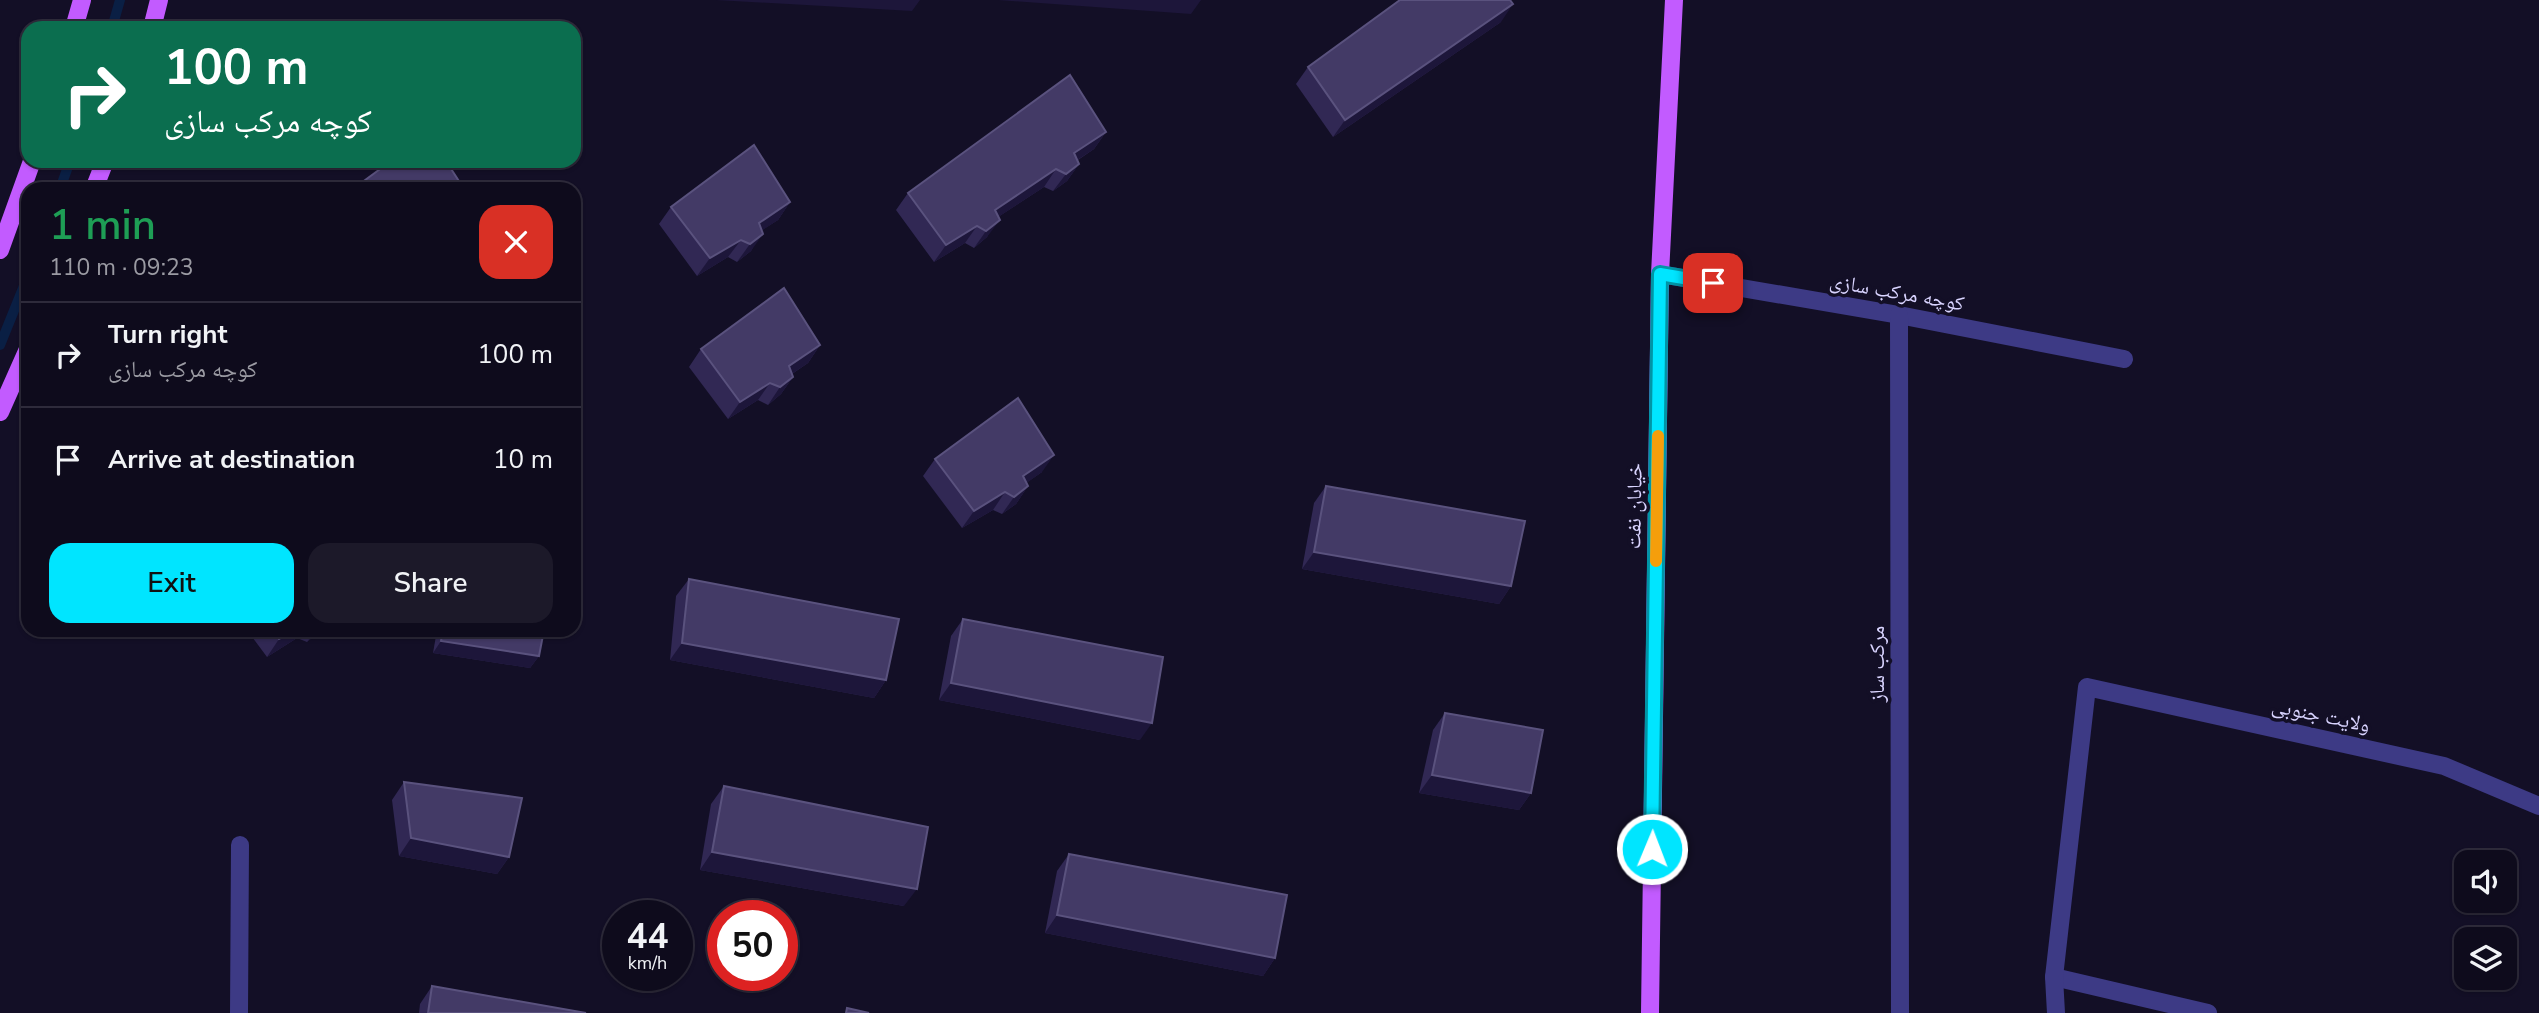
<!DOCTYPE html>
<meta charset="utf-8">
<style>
:root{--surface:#0e0b1c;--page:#1c1929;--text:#f1f3f6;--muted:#9b9ba3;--line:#2e2b3b;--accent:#00e5ff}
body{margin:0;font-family:"Nunito Sans","Noto Naskh Arabic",sans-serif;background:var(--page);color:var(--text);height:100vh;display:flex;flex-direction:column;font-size:26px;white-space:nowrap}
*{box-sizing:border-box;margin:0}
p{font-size:23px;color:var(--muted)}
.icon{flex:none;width:38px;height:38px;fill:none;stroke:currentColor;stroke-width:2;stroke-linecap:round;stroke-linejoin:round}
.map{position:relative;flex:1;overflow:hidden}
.side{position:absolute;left:21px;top:182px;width:560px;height:455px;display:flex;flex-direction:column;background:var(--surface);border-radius:21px;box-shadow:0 2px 5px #0004,0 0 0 2px var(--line)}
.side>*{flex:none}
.hud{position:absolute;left:21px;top:21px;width:560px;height:147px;border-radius:21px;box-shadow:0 2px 5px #0004,0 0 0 2px var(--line);background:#0b6e4f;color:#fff;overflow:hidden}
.fabs{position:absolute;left:2454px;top:850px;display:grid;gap:14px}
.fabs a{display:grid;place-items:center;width:63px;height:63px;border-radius:14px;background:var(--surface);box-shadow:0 2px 5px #0004,0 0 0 2px var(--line);font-size:35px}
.speed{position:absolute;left:602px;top:900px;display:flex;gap:14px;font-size:35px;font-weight:700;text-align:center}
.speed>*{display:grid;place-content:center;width:91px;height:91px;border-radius:50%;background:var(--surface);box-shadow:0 2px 5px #0004,0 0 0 2px var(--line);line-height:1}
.speed small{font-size:18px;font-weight:400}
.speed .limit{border:10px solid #d22;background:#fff;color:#111}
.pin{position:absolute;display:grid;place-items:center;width:60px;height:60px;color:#fff;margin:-30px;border-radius:14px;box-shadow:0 4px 10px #0006}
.me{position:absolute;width:77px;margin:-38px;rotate:1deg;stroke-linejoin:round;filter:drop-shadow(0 0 5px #0008)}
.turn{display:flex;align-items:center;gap:24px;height:147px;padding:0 28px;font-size:32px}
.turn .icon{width:91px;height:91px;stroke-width:2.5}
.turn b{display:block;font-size:49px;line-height:60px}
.round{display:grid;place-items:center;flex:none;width:74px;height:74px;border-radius:21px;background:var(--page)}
.head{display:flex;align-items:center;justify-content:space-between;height:119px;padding:0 28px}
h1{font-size:42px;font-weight:600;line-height:52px;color:#1e9e55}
.cta{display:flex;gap:14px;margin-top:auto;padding:14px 28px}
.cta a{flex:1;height:80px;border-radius:21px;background:var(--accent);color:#111;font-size:28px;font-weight:600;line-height:80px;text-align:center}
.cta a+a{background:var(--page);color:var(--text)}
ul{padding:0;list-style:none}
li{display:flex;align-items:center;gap:21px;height:105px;padding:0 28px;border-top:2px solid var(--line)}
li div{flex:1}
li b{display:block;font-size:26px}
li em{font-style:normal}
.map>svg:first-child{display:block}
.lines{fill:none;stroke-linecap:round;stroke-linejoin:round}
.stream{stroke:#0a1f44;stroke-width:10}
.minor{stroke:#3d3a85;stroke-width:18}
.major{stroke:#c25bff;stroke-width:18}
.wall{fill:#312854}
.shaded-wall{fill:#1d163a}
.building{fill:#433a66;stroke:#5a527e;stroke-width:2}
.route-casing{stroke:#0095a6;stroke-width:18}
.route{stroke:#00e5ff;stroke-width:12}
.slow{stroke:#f59e0b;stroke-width:12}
.labels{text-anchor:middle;stroke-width:7;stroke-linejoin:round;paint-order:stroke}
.street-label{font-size:21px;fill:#d9d4ff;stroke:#130f26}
</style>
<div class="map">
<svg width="2539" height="1013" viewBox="0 0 2539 1013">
<rect width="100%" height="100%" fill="#130f26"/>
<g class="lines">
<g class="stream">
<polyline points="112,28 120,0"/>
<polyline points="60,189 70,161"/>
<polyline points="0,345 28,276"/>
</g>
<g class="minor">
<polyline points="1660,274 1899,315 2124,359"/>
<polyline points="1899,315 1900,1013"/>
<polyline points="2054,977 2208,1013"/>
<polyline points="239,1013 240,845"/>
<polyline points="2056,1013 2054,977 2087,687 2444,766 2539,806"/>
</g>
<g class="major">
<polyline points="74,28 82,0"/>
<polyline points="152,28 159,0"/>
<polyline points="94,189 105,161"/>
<polyline points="0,250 32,161"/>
<polyline points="0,412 28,349"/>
<polyline points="1650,1013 1660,274 1674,0"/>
</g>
</g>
<g class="wall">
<polygon points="1501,22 1333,137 1296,84 1308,67"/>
<polygon points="1106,132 1094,149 1078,160 1079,164 1067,181 1053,191 1044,187 998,217 987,237 974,248 965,243 934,262 896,210 908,193"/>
<polygon points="790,202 778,220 762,230 751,251 737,262 728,257 697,276 659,224 671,207"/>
<polygon points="820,345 808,363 792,374 793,377 781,394 768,405 758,400 728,419 689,367 701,349"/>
<polygon points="935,459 1042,472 1026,483 1028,486 1016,504 1002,514 993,510 962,528 923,476"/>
<polygon points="1326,486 1511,586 1499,604 1302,569 1314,503"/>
<polygon points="689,579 886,680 874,698 670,660 676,596"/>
<polygon points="963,619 1140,740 939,700 951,636"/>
<polygon points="247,630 321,630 307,642 297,638 267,657"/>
<polygon points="437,630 544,630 539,656 530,668 433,653"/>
<polygon points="1445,713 1531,793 1519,810 1419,793 1433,730"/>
<polygon points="404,782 509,857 497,874 399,856 392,800"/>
<polygon points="724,786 904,906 700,870 711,804"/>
<polygon points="1069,854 1275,958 1263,976 1045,933 1057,871"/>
<polygon points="432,986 586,1013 419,1013 420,1004"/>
</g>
<g class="shaded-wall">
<polygon points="716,0 920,0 912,11"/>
<polygon points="998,0 1201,0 1191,14"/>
<polygon points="1513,4 1501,22 1333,137 1345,120"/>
<polygon points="1106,132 1094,149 1062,170 1074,153"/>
<polygon points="1079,164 1067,181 1053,191 1066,174"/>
<polygon points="1056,169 1044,187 983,227 995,210"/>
<polygon points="790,202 778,220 746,241 759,223"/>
<polygon points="1000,220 987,237 974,248 986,231"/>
<polygon points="977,226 965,243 934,262 946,245"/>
<polygon points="763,234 751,251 737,262 750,244"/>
<polygon points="741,240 728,257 697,276 710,258"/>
<polygon points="820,345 808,363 777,384 789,366"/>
<polygon points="793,377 781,394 768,405 780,387"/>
<polygon points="770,383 758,400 728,419 740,402"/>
<polygon points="1054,455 1042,472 1011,494 1023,476"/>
<polygon points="1028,486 1016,504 1002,514 1014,497"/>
<polygon points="1005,492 993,510 962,528 974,511"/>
<polygon points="1314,552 1511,586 1499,604 1302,569"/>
<polygon points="294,630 303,630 297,638 267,657 279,639"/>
<polygon points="316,630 321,630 307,642"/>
<polygon points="441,641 539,656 530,668 433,653"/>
<polygon points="682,643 886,680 874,698 670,660"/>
<polygon points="951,683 1152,723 1140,740 939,700"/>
<polygon points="1432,775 1531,793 1519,810 1419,793"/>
<polygon points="411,838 509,857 497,874 399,856"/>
<polygon points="712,852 917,889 904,906 700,870"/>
<polygon points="1057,915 1275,958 1263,976 1045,933"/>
</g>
<g class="building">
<polygon points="1400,0 1510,0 1513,4 1345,120 1308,67"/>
<polygon points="1070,75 1106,132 1074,153 1079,164 1066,174 1056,169 995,210 1000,220 986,231 977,226 946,245 908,193"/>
<polygon points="754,145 790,202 759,223 763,234 750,244 741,240 710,258 671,207"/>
<polygon points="391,161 446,161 464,189 353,189"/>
<polygon points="784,288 820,345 789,366 793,377 780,387 770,383 740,402 701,349"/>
<polygon points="574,355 579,364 574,367"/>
<polygon points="1018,398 1054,455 1023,476 1028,486 1014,497 1005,492 974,511 935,459"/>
<polygon points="1326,486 1525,521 1511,586 1314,552"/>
<polygon points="689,579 899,619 886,680 682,643"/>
<polygon points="963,619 1163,657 1152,723 951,683"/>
<polygon points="272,630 294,630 279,639"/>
<polygon points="443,630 544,630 539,656 441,641"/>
<polygon points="1445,713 1543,730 1531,793 1432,775"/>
<polygon points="404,782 522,798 509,857 411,838"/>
<polygon points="724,786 928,827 917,889 712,852"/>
<polygon points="1069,854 1287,895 1275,958 1057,915"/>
<polygon points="432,986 586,1013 428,1013"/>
<polygon points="847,1008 869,1013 846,1013"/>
</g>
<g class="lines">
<g class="route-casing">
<polyline id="route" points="1652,849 1660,274 1713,283"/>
</g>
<use href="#route" class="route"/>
<polyline class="slow" points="1656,561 1658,436"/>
</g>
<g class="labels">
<g class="street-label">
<text transform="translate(1897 292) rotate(10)" y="7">کوچه مرکب سازی</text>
<text transform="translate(1634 506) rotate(-89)" y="7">خیابان نفت</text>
<text transform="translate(1877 664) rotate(-90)" y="7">مرکب ساز</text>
<text transform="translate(2321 715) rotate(12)" y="7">ولایت جنوبی</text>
</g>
</g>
</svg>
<div class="fabs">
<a><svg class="icon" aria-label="sound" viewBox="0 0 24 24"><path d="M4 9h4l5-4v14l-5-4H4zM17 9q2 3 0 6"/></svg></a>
<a><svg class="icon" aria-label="layers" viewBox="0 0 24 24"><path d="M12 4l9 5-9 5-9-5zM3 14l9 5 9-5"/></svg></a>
</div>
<div class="speed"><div>44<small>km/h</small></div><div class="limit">50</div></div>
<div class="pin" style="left:1713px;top:283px;background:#d93025"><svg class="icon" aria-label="arrive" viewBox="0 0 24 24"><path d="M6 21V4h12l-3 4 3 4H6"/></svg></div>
<svg class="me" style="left:1652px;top:849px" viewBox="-20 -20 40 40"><circle r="17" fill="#00e5ff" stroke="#fff" stroke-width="3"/><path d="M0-11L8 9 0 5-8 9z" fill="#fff"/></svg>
<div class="hud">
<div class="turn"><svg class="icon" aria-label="right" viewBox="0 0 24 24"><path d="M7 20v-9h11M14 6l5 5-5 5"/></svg><div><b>100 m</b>کوچه مرکب سازی</div></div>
</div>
<section class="side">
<div class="head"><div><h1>1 min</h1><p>110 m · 09:23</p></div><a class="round" style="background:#d93025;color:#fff"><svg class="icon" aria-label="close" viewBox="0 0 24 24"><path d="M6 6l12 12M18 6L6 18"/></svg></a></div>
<ul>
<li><svg class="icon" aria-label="right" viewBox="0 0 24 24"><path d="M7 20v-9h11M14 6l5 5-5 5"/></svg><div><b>Turn right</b><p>کوچه مرکب سازی</p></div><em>100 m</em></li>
<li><svg class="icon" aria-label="arrive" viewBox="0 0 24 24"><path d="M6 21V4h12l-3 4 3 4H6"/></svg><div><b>Arrive at destination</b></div><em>10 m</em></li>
</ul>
<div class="cta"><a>Exit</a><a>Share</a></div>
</section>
</div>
